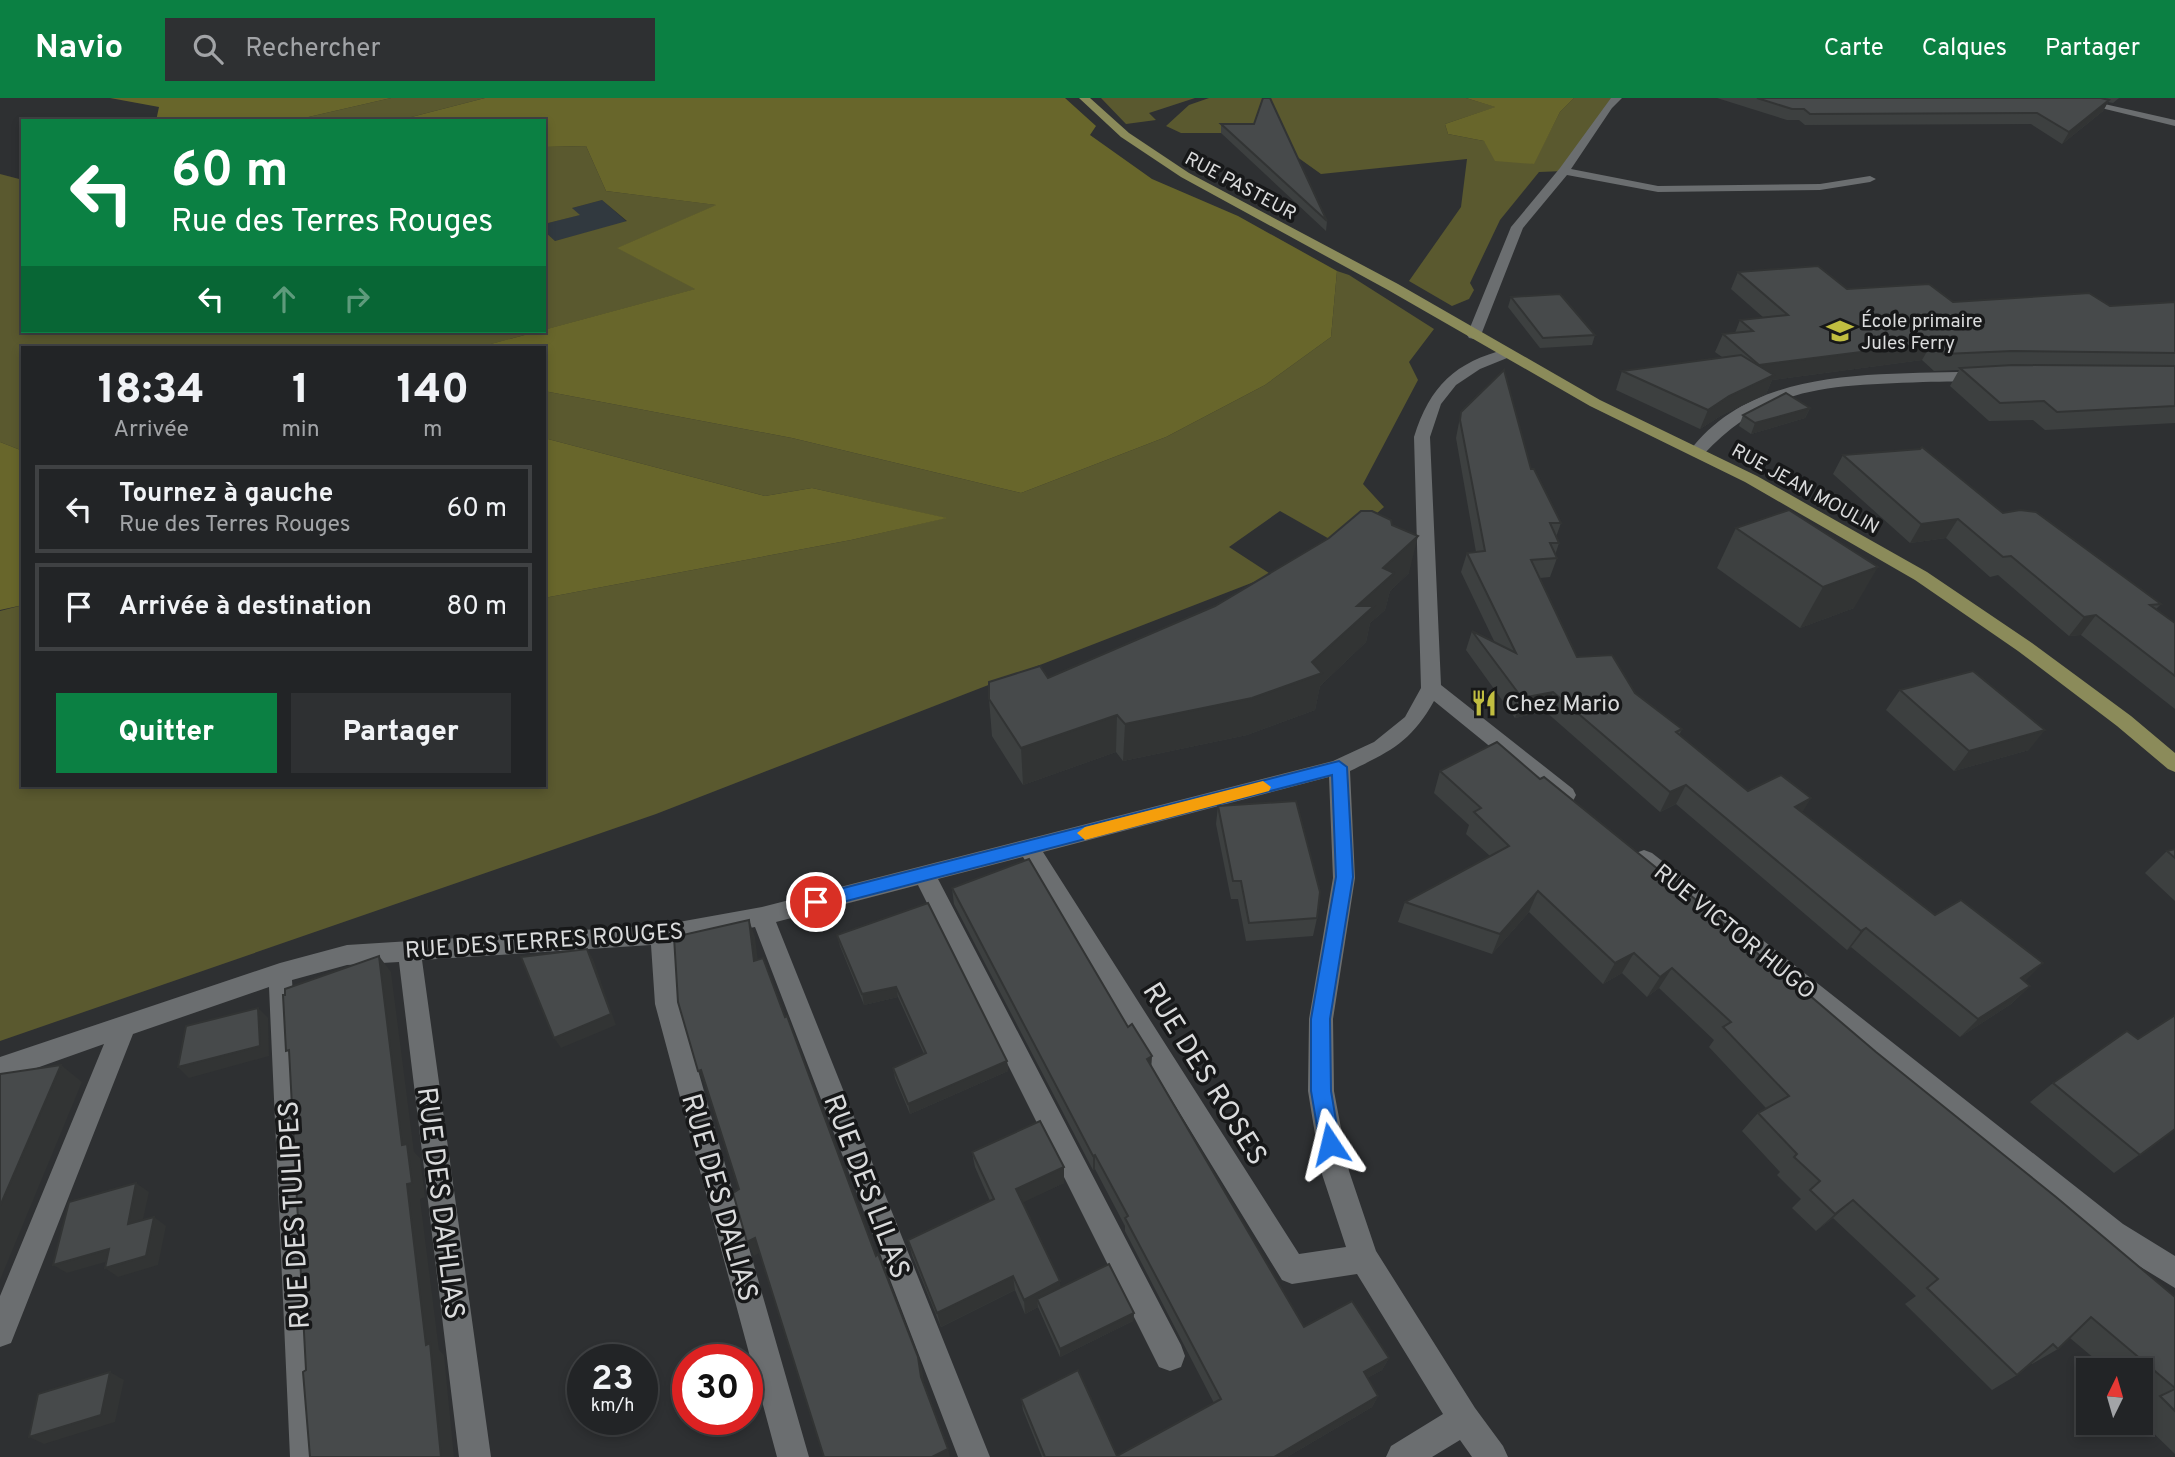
<!DOCTYPE html>
<html lang="fr">
<meta charset="utf-8">
<style>
:root{--surface:#222426;--page:#2e3032;--text:#f1f3f6;--muted:#a2a4a7;--line:#3f4143;--accent:#0b8043}
body{margin:0;font-family:Overpass,sans-serif;background:var(--page);color:var(--text);height:100vh;display:flex;flex-direction:column;font-size:26px;white-space:nowrap}
*{box-sizing:border-box;margin:0}
p{font-size:23px;color:var(--muted)}
.icon{flex:none;width:38px;height:38px;fill:none;stroke:currentColor;stroke-width:2;stroke-linecap:round;stroke-linejoin:round}
.map{position:relative;flex:1;overflow:hidden}
.sheet{position:absolute;left:21px;top:248px;width:525px;height:441px;display:flex;flex-direction:column;background:var(--surface);border-radius:0px;box-shadow:0 4px 10px #0003,0 0 0 2px var(--line)}
.sheet>*{flex:none}
.hud{position:absolute;left:21px;top:21px;width:525px;height:214px;border-radius:0px;box-shadow:0 4px 10px #0003,0 0 0 2px var(--line);background:#0b8043;color:#fff;overflow:hidden}
.needle{width:46px;rotate:5deg}
.tools{position:absolute;left:2076px;top:1260px;display:grid;gap:14px}
.tools a{display:grid;place-items:center;width:77px;height:77px;border-radius:0px;background:var(--surface);box-shadow:0 4px 10px #0003,0 0 0 2px var(--line);font-size:35px}
.speed{position:absolute;left:567px;top:1246px;display:flex;gap:14px;font-size:35px;font-weight:700;text-align:center}
.speed>*{display:grid;place-content:center;width:91px;height:91px;border-radius:50%;background:var(--surface);box-shadow:0 4px 10px #0003,0 0 0 2px var(--line);line-height:1}
.speed small{font-size:18px;font-weight:400}
.speed .limit{border:10px solid #d22;background:#fff;color:#111}
.pin{position:absolute;display:grid;place-items:center;width:60px;height:60px;color:#fff;margin:-30px;border:4px solid #fff;border-radius:50%;box-shadow:0 2px 7px #0007}
.me{position:absolute;width:77px;margin:-38px;rotate:350deg;stroke-linejoin:round;filter:drop-shadow(0 0 5px #0008)}
.turn{display:flex;align-items:center;gap:24px;height:147px;padding:0 35px;font-size:32px}
.turn .icon{width:91px;height:91px;stroke-width:2.5}
.turn b{display:block;font-size:49px;line-height:60px}
.lanes{display:flex;align-items:center;height:66px;padding:0 35px;background:#0003;justify-content:center;gap:35px;direction:ltr}
.lanes .off{opacity:.35}
.eta{display:flex;justify-content:space-evenly;align-items:center;height:119px;text-align:center}
.eta b{font-size:42px;font-weight:800;line-height:49px}
.action{display:flex;gap:14px;margin-top:auto;padding:14px 35px}
.action a{flex:1;height:80px;border-radius:0px;background:var(--accent);color:#fff;font-size:28px;font-weight:800;line-height:80px;text-align:center}
.action a+a{background:var(--page);color:var(--text)}
ul{padding:0;list-style:none}
li{display:flex;align-items:center;gap:21px;height:88px;margin:0 14px 10px;padding:0 21px;border:4px solid var(--line);border-radius:0px}
li div{flex:1}
li b{display:block;font-size:26px}
li em{font-style:normal}
header{display:flex;align-items:center;gap:42px;box-sizing:border-box;height:98px;padding:0 35px;background:var(--accent);color:#fff}
header strong{font-size:33px}
nav{display:flex;gap:38px;margin-inline-start:auto;font-size:24px}
.search{width:490px;height:63px;background:var(--page);display:flex;align-items:center;gap:18px;box-sizing:border-box;padding:0 24px;border-radius:0px;color:var(--muted);font-size:26px}
.map>svg:first-child{display:block}
.built{fill:#31393f}
.green{fill:#5a592f}
.forest{fill:#68662b}
.lines{fill:none;stroke-linecap:round;stroke-linejoin:round}
.minor{fill:#6b6e70;fill-rule:evenodd}
.major{fill:#8b8b5a;fill-rule:evenodd}
.wall{fill:#3d4040}
.shaded-wall{fill:#323434}
.building{fill:#474a4b;stroke:#323434;stroke-width:2}
.route{fill:#1a73e8;stroke:#114b97;stroke-width:2}
.slow{fill:#f59e0b}
.labels{text-anchor:middle;stroke-width:7;stroke-linejoin:round;paint-order:stroke}
.far-street-label{font-size:19px;fill:#dadbdc;stroke:#171819}
.far-poi-label{font-size:19px;fill:#dadbdc;stroke:#171819;text-anchor:start}
.poi-label{font-size:23px;fill:#dadbdc;stroke:#171819;text-anchor:start}
.street-label{font-size:23px;fill:#dadbdc;stroke:#171819}
.near-street-label{font-size:28px;fill:#dadbdc;stroke:#171819}
</style>
<header>
<strong>Navio</strong>
<div class="search"><svg class="icon" aria-label="search" viewBox="0 0 24 24"><circle cx="10" cy="10" r="6"/><path d="M15 15l6 6"/></svg>Rechercher</div>
<nav><a>Carte</a><a>Calques</a><a>Partager</a></nav>
</header>
<div class="map">
<svg width="2175" height="1359" viewBox="0 0 2175 1359">
<rect width="100%" height="100%" fill="#2e3032"/>
<polygon class="built" points="602,102 627,124 555,143 544,133 544,126 579,117 572,110"/>
<g class="green">
<polygon points="391,0 485,0 396,23 291,23"/>
<polygon points="1101,0 1195,0 1149,15 1156,22 1126,26"/>
<polygon points="1209,0 1466,0 1496,9 1445,26 1448,36 1484,43 1533,66 1560,14 1574,0 1617,0 1564,73 1539,74 1500,122 1470,185 1474,192 1469,201 1452,208 1409,183 1461,109 1467,61 1321,76 1293,56 1282,35 1181,35 1166,28 1189,7"/>
<polygon points="586,48 606,93 717,107 618,150 696,191 544,232 544,133 555,143 627,123 602,102 572,110 580,117 544,126 544,49"/>
<polygon points="0,76 23,82 23,233 540,233 476,250 23,250 23,353 0,344"/>
<polygon points="1337,173 1349,177 1434,231 1409,264 1418,282 1363,386 1384,409 1340,447 1280,413 1229,449 1272,477 656,716 0,943 0,513 23,507 23,688 544,688 544,500 851,442 945,420 812,390 765,398 544,340 544,293 792,340 1021,395 1166,339 1265,287 1331,239"/>
</g>
<g class="forest">
<polygon points="110,0 391,0 291,23 225,19 198,23 156,23 159,9"/>
<polygon points="485,0 1065,0 1096,28 1090,37 1152,81 1238,118 1337,173 1331,239 1265,287 1166,339 1021,395 792,340 544,293 544,250 476,250 695,191 617,150 716,107 606,93 586,48 544,49 544,23 396,23"/>
<polygon points="1466,0 1574,0 1560,14 1534,66 1495,63 1484,43 1448,36 1445,26 1495,9"/>
<polygon points="544,340 765,398 812,390 947,420 851,442 544,500"/>
<polygon points="0,344 23,353 23,507 0,512"/>
</g>
<g class="lines">
<g class="minor">
<polygon points="1611,0 1622,0 1612,10 1571,71 1658,88 1820,86 1870,78 1876,81 1870,84 1820,92 1658,94 1567,77 1523,130 1481,237 1474,241 1469,240 1467,237 1511,129 1560,70"/>
<polygon points="2060,0 2078,0 2175,22 2175,28"/>
<path d="M 1507,251 L 1512,252 L 1512,258 L 1480,271 L 1456,287 L 1441,306 L 1430,339 L 1441,587 L 1573,691 L 1576,697 L 1573,703 L 1565,705 L 1557,703 L 1434,603 C 1411,644 1391,653 1350,673 L 1355,780 L 1333,921 L 1334,993 L 1349,1073 L 1376,1153 L 1475,1310 L 1503,1348 L 1508,1359 L 1472,1359 L 1460,1342 L 1432,1359 L 1386,1359 L 1391,1348 L 1443,1316 L 1357,1176 L 1292,1186 L 1282,1182 L 1023,759 L 938,781 L 1181,1247 L 1185,1258 L 1181,1269 L 1170,1273 L 1159,1269 L 918,787 L 776,824 L 990,1359 L 958,1359 L 755,829 L 674,844 L 679,906 L 809,1359 L 777,1359 L 655,906 L 651,847 L 422,862 L 491,1359 L 459,1359 L 399,864 L 347,867 L 292,882 L 322,1359 L 290,1359 L 269,889 L 133,936 L 11,1245 L 0,1249 L 0,1198 L 104,946 L 0,983 L 0,959 L 280,865 L 347,847 L 662,827 L 762,809 L 1333,663 L 1374,644 L 1405,619 L 1421,590 L 1414,339 C 1430,288 1455,264 1507,251 ZM 1329,679 L 1333,780 L 1309,921 L 1308,993 L 1321,1073 L 1346,1149 L 1299,1156 L 1043,754 Z"/>
<path d="M 1982,273 L 1987,274 L 1989,277 L 1987,280 C 1967,285 1944,283 1923,284 C 1832,288 1768,286 1703,357 L 1691,357 L 1689,354 C 1755,265 1884,278 1982,273 Z"/>
<polygon points="1644,752 1652,755 2123,1126 2175,1158 2175,1190 2103,1146 1636,767 1633,761 1636,755"/>
</g>
<polygon class="major" points="1079,0 1090,0 1129,35 1189,75 1398,186 1600,302 1757,378 1927,474 2032,545 2131,618 2175,655 2175,674 2168,671 2117,628 2018,553 1915,482 1745,384 1590,308 1388,192 1181,79 1121,39"/>
</g>
<g class="wall">
<polygon points="1717,0 2119,0 2113,5 2108,4 2103,13 2062,46 2031,26 1805,27 1799,22 1787,22"/>
<polygon points="1221,26 1327,123 1326,133 1221,35"/>
<polygon points="1738,174 1847,191 1953,204 2110,208 2175,204 2175,325 2045,332 2033,322 1989,323 1950,288 1959,272 1934,273 1922,262 1772,282 1766,296 1722,317 1700,331 1616,292 1622,273 1722,259 1715,254 1723,236 1735,235 1740,222 1764,220 1731,191"/>
<polygon points="1511,199 1595,237 1592,247 1540,250 1508,209"/>
<polygon points="1810,310 1805,320 1751,336 1739,328 1743,317"/>
<polygon points="1461,314 1531,371 1561,425 1556,439 1559,445 1555,457 1557,460 1550,479 1540,480 1577,559 1635,595 1682,631 1679,637 1748,693 1802,714 1935,817 2030,888 2011,906 1960,939 1851,849 1847,852 1676,706 1660,714 1545,613 1515,620 1466,552 1472,533 1495,545 1461,474 1467,455 1476,454 1456,340"/>
<polygon points="1843,357 2003,415 2161,506 2156,511 2175,525 2175,611 2081,537 2069,538 1998,477 1990,479 1946,440 1910,445 1833,376"/>
<polygon points="1392,427 1409,475 1390,493 1385,512 1370,525 1366,544 1320,588 1315,612 1247,637 1123,663 1116,654 1023,687 992,638 989,601 1048,580 1215,508"/>
<polygon points="1736,430 1854,510 1800,530 1717,470"/>
<polygon points="1900,592 2029,652 1954,673 1886,612"/>
<polygon points="1440,673 1540,681 2175,1199 2175,1356 2140,1322 2140,1307 2146,1304 2140,1300 2140,1272 2108,1272 2070,1240 2058,1251 2032,1266 2031,1265 2017,1277 1992,1292 1905,1206 1916,1198 1833,1120 1816,1133 1792,1110 1801,1101 1777,1077 1780,1074 1742,1033 1758,1015 1766,1010 1709,949 1714,942 1659,890 1647,899 1622,875 1603,886 1529,814 1492,856 1398,824 1405,804 1490,758 1466,736 1469,727 1434,695"/>
<polygon points="1218,708 1317,820 1313,838 1246,843 1238,801 1231,801 1216,726"/>
<polygon points="2175,751 2175,803 2145,775 2167,753"/>
<polygon points="952,790 1152,969 1304,1229 1389,1260 1382,1272 1367,1280 1378,1298 1372,1309 1287,1359 1042,1359 1023,1312 1021,1301 1117,1358 1214,1305 1125,1133 1125,1128 1095,1071 1093,1072 954,806"/>
<polygon points="837,837 1007,963 1008,973 910,1016 895,980 893,970 924,956 898,899 864,907 840,848"/>
<polygon points="2138,941 2175,1031 2114,1075 2030,1004 2053,985"/>
<polygon points="972,1054 1064,1069 1064,1085 1022,1104 1060,1183 1060,1189 1134,1215 1133,1223 1060,1259 1038,1209 1025,1216 1015,1192 941,1229 912,1157 908,1142 990,1103 975,1069"/>
</g>
<g class="shaded-wall">
<polygon points="2109,2 2103,13 2062,46 2069,34"/>
<polygon points="1932,245 1922,262 1772,282 1766,296 1722,317 1700,331 1708,312 1752,284 1759,267"/>
<polygon points="1810,310 1805,320 1751,336 1755,325"/>
<polygon points="1958,421 1946,440 1910,445 1921,426"/>
<polygon points="1418,438 1409,475 1390,493 1385,512 1370,525 1366,544 1320,588 1315,612 1247,637 1123,663 1125,626 1312,564 1357,508 1383,470"/>
<polygon points="1878,469 1854,510 1800,530 1823,489"/>
<polygon points="2096,517 2081,537 2069,538 2084,519"/>
<polygon points="1553,594 1545,613 1515,620 1522,600"/>
<polygon points="1117,617 1116,654 1023,687 1021,650"/>
<polygon points="2045,632 2029,652 1954,673 1969,653"/>
<polygon points="1686,687 1676,706 1660,714 1670,694"/>
<polygon points="1811,700 1799,720 1795,709"/>
<polygon points="1538,793 1529,814 1492,856 1500,836"/>
<polygon points="749,822 755,839 760,880 754,863"/>
<polygon points="1866,830 1851,849 1847,852 1861,833"/>
<polygon points="587,851 593,861 616,927 561,950 554,940"/>
<polygon points="1634,855 1622,875 1603,886 1615,865"/>
<polygon points="379,858 391,874 414,1054 420,1060 425,1099 420,1101 439,1252 444,1257 454,1359 441,1359 426,1247 402,1047"/>
<polygon points="2043,865 2024,884 2021,880"/>
<polygon points="1672,870 1659,890 1647,899 1660,879"/>
<polygon points="2030,888 2011,906 1960,939 1978,921"/>
<polygon points="896,889 898,899 864,907 862,896"/>
<polygon points="258,910 268,920 269,958 189,980 178,969"/>
<polygon points="1152,958 1151,973 1147,961"/>
<polygon points="1007,963 1008,973 910,1016 908,1006"/>
<polygon points="61,967 82,984 0,1182 0,1108"/>
<polygon points="701,972 706,989 698,973"/>
<polygon points="1095,1057 1095,1071 1093,1072 1093,1058"/>
<polygon points="1064,1069 1064,1085 1018,1107 1016,1091"/>
<polygon points="136,1085 149,1094 140,1135 128,1126"/>
<polygon points="1853,1102 1833,1120 1816,1133 1835,1116"/>
<polygon points="154,1119 166,1128 158,1167 118,1179 105,1170"/>
<polygon points="755,1140 761,1154 754,1158 747,1144"/>
<polygon points="109,1151 123,1159 67,1175 53,1167"/>
<polygon points="1013,1178 1015,1192 941,1229 937,1215"/>
<polygon points="1060,1183 1061,1197 1037,1201 1038,1209 1025,1216 1024,1202"/>
<polygon points="1134,1215 1133,1223 1060,1259 1060,1251"/>
<polygon points="918,1259 922,1271 925,1291 921,1279"/>
<polygon points="1389,1260 1382,1272 1358,1285 1364,1274"/>
<polygon points="110,1274 124,1282 115,1324 44,1346 29,1339"/>
<polygon points="1378,1298 1372,1309 1287,1359 1274,1359"/>
<polygon points="948,1351 950,1359 932,1359"/>
</g>
<g class="building">
<polygon points="1263,0 1270,0 1327,123 1221,26 1254,26"/>
<polygon points="1757,0 2101,0 2109,2 2069,34 2037,15 1810,16 1804,11 1792,11"/>
<polygon points="1818,168 1847,191 1929,186 1953,204 2089,195 2110,208 2175,204 2175,255 2012,253 1944,256 1932,245 1759,267 1723,236 1753,233 1740,222 1788,217 1738,174"/>
<polygon points="1560,196 1595,237 1543,240 1511,199"/>
<polygon points="1741,257 1774,277 1729,298 1708,312 1622,273"/>
<polygon points="2013,267 2175,268 2175,308 2057,314 2044,303 2000,305 1960,270"/>
<polygon points="1504,272 1531,371 1534,371 1561,425 1550,425 1559,445 1550,445 1557,460 1531,462 1577,559 1612,557 1635,595 1682,631 1676,634 1748,693 1781,677 1811,700 1795,709 1935,817 1961,802 2043,865 2021,880 2030,888 1978,921 1866,830 1861,833 1686,687 1670,694 1553,594 1522,600 1472,533 1516,555 1467,455 1485,453 1460,322 1461,314"/>
<polygon points="1786,295 1810,310 1755,325 1743,317"/>
<polygon points="1922,349 2003,415 2020,412 2036,414 2161,506 2150,507 2175,525 2175,578 2096,517 2084,519 2011,458 2003,459 1958,421 1921,426 1843,357 1920,351"/>
<polygon points="1789,412 1878,469 1823,489 1736,430"/>
<polygon points="1361,413 1372,413 1391,422 1392,427 1418,438 1383,470 1394,475 1357,508 1374,508 1312,564 1322,575 1252,600 1125,626 1117,617 1021,650 989,601 989,584 1040,568 1048,580 1215,508 1329,440"/>
<polygon points="1973,573 2045,632 1969,653 1900,592"/>
<polygon points="1497,644 1540,681 1544,679 1711,814 1792,886 1795,885 1876,954 2056,1099 2175,1199 2175,1290 2091,1219 2058,1251 2053,1246 2017,1277 1927,1190 1938,1181 1853,1102 1835,1116 1810,1092 1820,1083 1794,1059 1797,1056 1758,1015 1789,998 1723,929 1731,924 1672,870 1660,879 1634,855 1615,865 1538,793 1500,836 1405,804 1509,748 1474,714 1481,710 1440,673"/>
<polygon points="1296,703 1320,794 1317,820 1249,825 1241,783 1233,783 1218,708"/>
<polygon points="2175,751 2175,760 2167,753"/>
<polygon points="1029,761 1128,929 1132,926 1152,958 1147,961 1304,1229 1352,1203 1389,1260 1364,1274 1378,1298 1274,1359 1045,1359 1021,1301 1078,1272 1117,1358 1221,1301 1125,1120 1128,1118 1095,1057 1093,1058 952,790"/>
<polygon points="928,805 1007,963 908,1006 893,970 926,955 896,889 862,896 837,837"/>
<polygon points="749,822 754,863 763,860 785,919 787,918 876,1158 878,1156 918,1259 921,1279 948,1351 932,1359 824,1359 755,1140 747,1144 733,1095 739,1091 701,972 698,973 678,904 674,839"/>
<polygon points="587,851 611,916 554,940 521,859"/>
<polygon points="379,858 402,1047 407,1046 412,1085 407,1086 426,1247 430,1245 441,1359 310,1359 303,1274 306,1272 289,952 286,953 283,897 285,897 285,891"/>
<polygon points="258,910 260,948 178,969 186,928"/>
<polygon points="2175,917 2175,1031 2140,1057 2053,985 2127,933 2138,941"/>
<polygon points="61,967 0,1108 0,976"/>
<polygon points="1040,1023 1064,1069 1016,1091 1060,1183 1024,1202 1013,1178 937,1215 908,1142 994,1101 972,1054"/>
<polygon points="136,1085 128,1126 154,1119 146,1158 105,1170 109,1151 53,1167 69,1104"/>
<polygon points="1109,1166 1134,1215 1060,1251 1037,1201"/>
<polygon points="110,1274 101,1317 29,1339 38,1296"/>
<polygon points="2175,1291 2175,1313 2160,1298"/>
</g>
<polygon class="route" points="1339,663 1347,669 1353,779 1330,921 1331,993 1340,1046 1337,1053 1330,1056 1323,1053 1320,1046 1311,993 1311,921 1336,779 1332,677 816,811 810,809 807,804 810,799 816,797"/>
<polygon class="slow" points="1263,683 1271,689 1269,693 1085,742 1077,735 1085,729"/>
<defs>
<g id="school-bare" transform="scale(2.1)"><path d="M0-5L7-2L0 1L-7-2ZM-4 1L0 2.5L4 1V4Q0 6-4 4Z" fill="#c1be40" stroke="#171819" stroke-width="2.5" paint-order="stroke"/></g>
<g id="restaurant-bare" transform="scale(2.1)"><path d="M-5-6h1v4h1v-4h1v4h1v-4h1v5L-1.5 .5V6h-2V.5L-5-1ZM5-6V6H3V1.5H1.5Q1.5-4 5-6Z" fill="#c1be40" stroke="#171819" stroke-width="2.5" paint-order="stroke"/></g>
</defs>
<g fill-rule="evenodd">
<use href="#school-bare" x="1840" y="233"/>
<use href="#restaurant-bare" x="1484" y="605"/>
</g>
<g class="labels">
<g class="far-street-label">
<text transform="translate(1241 87) rotate(28)" y="7">RUE PASTEUR</text>
<text transform="translate(1806 390) rotate(29)" y="7">RUE JEAN MOULIN</text>
</g>
<g class="far-poi-label">
<text x="1861" y="229">École primaire<tspan x="1861" dy="22">Jules Ferry</tspan></text>
</g>
<g class="poi-label">
<text x="1505" y="613">Chez Mario</text>
</g>
<g class="street-label">
<text transform="translate(1735 833) rotate(39)" y="8">RUE VICTOR HUGO</text>
<text transform="translate(544 842) rotate(-4)" y="8">RUE DES TERRES ROUGES</text>
</g>
<g class="near-street-label">
<text transform="translate(1206 975) rotate(58)" y="10">RUE DES ROSES</text>
<text transform="translate(868 1088) rotate(69)" y="10">RUE DES LILAS</text>
<text transform="translate(721 1099) rotate(74)" y="10">RUE DES DALIAS</text>
<text transform="translate(442 1105) rotate(83)" y="10">RUE DES DAHLIAS</text>
<text transform="translate(293 1117) rotate(-93)" y="10">RUE DES TULIPES</text>
</g>
</g>
</svg>
<div class="tools">
<a><svg class="needle" viewBox="-14 -14 28 28"><path d="M0-13l5 13h-10z" fill="#e53935"/><path d="M0 13l5-13h-10z" fill="#a2a4a7"/></svg></a>
</div>
<div class="speed"><div>23<small>km/h</small></div><div class="limit">30</div></div>
<div class="pin" style="left:816px;top:804px;background:#d93025"><svg class="icon" aria-label="arrive" viewBox="0 0 24 24"><path d="M6 21V4h12l-3 4 3 4H6"/></svg></div>
<svg class="me" style="left:1330px;top:1046px" viewBox="-20 -20 40 40"><path d="M0-17L14 15 0 8-14 15z" fill="#1a73e8" stroke="#fff" stroke-width="4"/></svg>
<div class="hud">
<div class="turn"><svg class="icon" aria-label="left" viewBox="0 0 24 24"><path d="M17 20v-9H6M10 6l-5 5 5 5"/></svg><div><b>60 m</b>Rue des Terres Rouges</div></div>
<div class="lanes"><svg class="icon" aria-label="left" viewBox="0 0 24 24"><path d="M17 20v-9H6M10 6l-5 5 5 5"/></svg><svg class="icon off" aria-label="ahead" viewBox="0 0 24 24"><path d="M12 20V5M6 11l6-6 6 6"/></svg><svg class="icon off" aria-label="right" viewBox="0 0 24 24"><path d="M7 20v-9h11M14 6l5 5-5 5"/></svg></div>
</div>
<section class="sheet">
<div class="eta">
<div><b>18:34</b><p>Arrivée</p></div>
<div><b>1</b><p>min</p></div>
<div><b>140</b><p>m</p></div>
</div>
<ul>
<li><svg class="icon" aria-label="left" viewBox="0 0 24 24"><path d="M17 20v-9H6M10 6l-5 5 5 5"/></svg><div><b>Tournez à gauche</b><p>Rue des Terres Rouges</p></div><em>60 m</em></li>
<li><svg class="icon" aria-label="arrive" viewBox="0 0 24 24"><path d="M6 21V4h12l-3 4 3 4H6"/></svg><div><b>Arrivée à destination</b></div><em>80 m</em></li>
</ul>
<div class="action"><a>Quitter</a><a>Partager</a></div>
</section>
</div>
